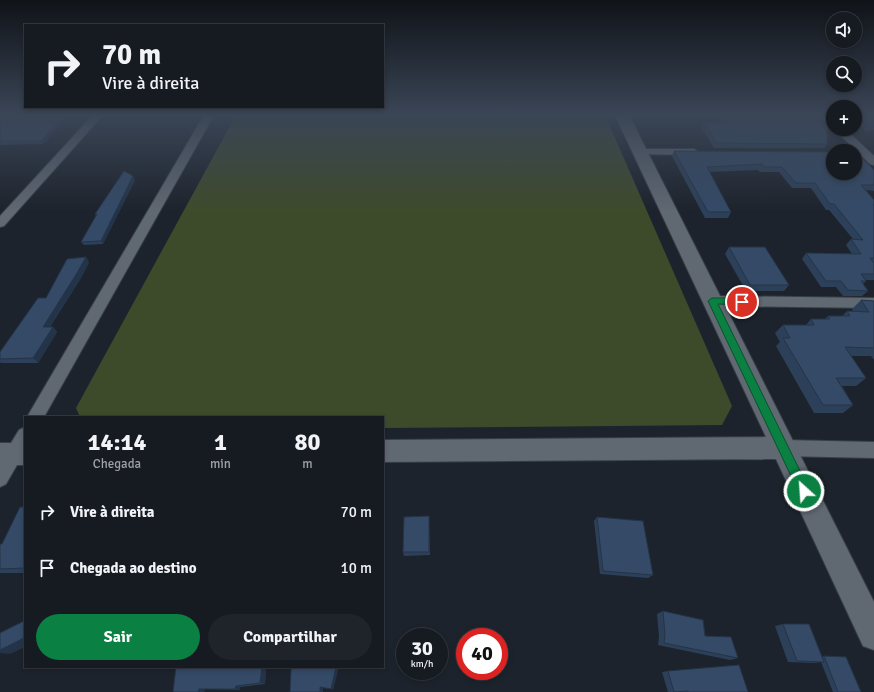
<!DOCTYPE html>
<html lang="pt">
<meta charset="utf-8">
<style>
:root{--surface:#161a21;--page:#1f232a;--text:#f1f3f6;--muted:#9ea1a5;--line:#35383f;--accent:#0b8043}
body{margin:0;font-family:Signika,sans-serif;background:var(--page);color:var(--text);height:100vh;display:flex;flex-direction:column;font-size:15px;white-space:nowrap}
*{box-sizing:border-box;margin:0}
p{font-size:13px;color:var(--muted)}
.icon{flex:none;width:22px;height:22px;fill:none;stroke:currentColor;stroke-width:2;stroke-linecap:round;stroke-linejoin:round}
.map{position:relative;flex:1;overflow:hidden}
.panel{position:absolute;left:24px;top:416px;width:360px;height:252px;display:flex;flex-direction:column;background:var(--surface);border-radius:0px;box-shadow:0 2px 6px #0003,0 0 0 1px var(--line)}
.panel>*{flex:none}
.hud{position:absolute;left:24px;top:24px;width:360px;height:84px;border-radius:0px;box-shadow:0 2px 6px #0003,0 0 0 1px var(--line);background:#161a21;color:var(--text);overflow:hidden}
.fabs{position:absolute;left:826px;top:12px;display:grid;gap:8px}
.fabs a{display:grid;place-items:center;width:36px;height:36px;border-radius:50%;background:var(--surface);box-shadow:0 2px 6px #0003,0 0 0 1px var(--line);font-size:20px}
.speed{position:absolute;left:396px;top:628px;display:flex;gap:8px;font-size:20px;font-weight:700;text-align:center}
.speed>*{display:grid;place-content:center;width:52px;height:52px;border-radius:50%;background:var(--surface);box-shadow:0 2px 6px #0003,0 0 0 1px var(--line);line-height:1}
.speed small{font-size:10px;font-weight:400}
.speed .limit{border:6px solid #d22;background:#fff;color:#111}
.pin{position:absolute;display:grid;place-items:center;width:34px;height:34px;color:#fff;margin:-17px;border:2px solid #fff;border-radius:50%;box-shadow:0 1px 4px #0007}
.me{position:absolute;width:44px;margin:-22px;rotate:334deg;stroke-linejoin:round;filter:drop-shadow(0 0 3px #0008)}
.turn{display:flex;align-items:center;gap:14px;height:84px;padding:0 12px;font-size:18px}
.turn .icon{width:52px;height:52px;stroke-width:2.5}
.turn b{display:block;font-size:28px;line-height:34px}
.eta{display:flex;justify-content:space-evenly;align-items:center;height:68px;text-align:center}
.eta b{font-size:24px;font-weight:800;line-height:28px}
.cta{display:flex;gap:8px;margin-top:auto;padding:8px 12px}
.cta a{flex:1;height:46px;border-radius:24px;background:var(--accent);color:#fff;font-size:16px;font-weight:800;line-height:46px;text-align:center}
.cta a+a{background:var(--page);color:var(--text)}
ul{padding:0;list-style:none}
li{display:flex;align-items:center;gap:12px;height:56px;padding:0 12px}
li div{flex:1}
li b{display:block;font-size:15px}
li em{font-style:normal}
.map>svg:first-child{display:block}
.green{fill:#3e4b2b}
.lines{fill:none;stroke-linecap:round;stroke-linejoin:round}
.street-casing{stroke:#393f46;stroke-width:2}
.secondary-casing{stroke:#393f46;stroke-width:2}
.street{fill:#606872;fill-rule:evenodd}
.secondary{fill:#606872;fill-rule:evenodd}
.wall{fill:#2d4059}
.shaded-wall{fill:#243448}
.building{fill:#344a67;stroke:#243448}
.route{fill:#0b8043;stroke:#07532c}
</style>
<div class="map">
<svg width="874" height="692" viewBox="0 0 874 692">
<rect width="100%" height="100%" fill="#1d232c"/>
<polygon class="green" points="236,115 605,115 732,406 722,425 383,428 383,417 80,417 76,408"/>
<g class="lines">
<g class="street-casing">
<g id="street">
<polygon points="93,115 103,115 4,226 0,227 0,216"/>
<polygon points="204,115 214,115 44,417 27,417"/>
<polygon points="818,115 828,115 833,119 833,127 830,126"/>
<polygon points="834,129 845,129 874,156 874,165 870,164"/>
<polygon points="640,149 694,149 699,152 694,155 636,154 635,152"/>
<polygon points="712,296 874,298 874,308 712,306 707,305 705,301 707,297"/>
<polygon points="25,427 25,451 6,484 0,487 0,461 19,430"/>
<polygon points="783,440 874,442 874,458 783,456 777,454 774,448 777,442"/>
</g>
</g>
<g class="secondary-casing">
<g id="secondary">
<polygon points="615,115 629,115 874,602 874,650 863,646 776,459 383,462 383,440 766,437"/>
<rect x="0" y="443" width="25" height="22"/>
</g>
</g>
<use href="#street" class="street"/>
<use href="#secondary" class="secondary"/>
</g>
<g class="wall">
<polygon points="0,115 71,115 43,144 0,145"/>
<polygon points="717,115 818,115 827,144 824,148 714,148 701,127 703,122 720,122"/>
<polygon points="855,115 874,115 874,130 866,131 855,120"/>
<polygon points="674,151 874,170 874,191 866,190 874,200 874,280 865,280 866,281 863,284 868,291 862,296 843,296 836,287 821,287 802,259 806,253 852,254 846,245 851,239 853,239 829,210 826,210 811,188 792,188 779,172 760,172 758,170 709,172 731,212 728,218 705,218 672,156"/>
<polygon points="135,180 103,244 84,245 81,242 96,216 95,214"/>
<polygon points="729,247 789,285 784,291 746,291 725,254"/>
<polygon points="89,262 81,278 50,327 53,327 57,332 38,363 1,363 0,362 0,352 46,298"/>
<polygon points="861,300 874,301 874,360 871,356 851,356 866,378 856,386 842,386 853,405 843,413 814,413 776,346 780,342 775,333 783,325 806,325 811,319 825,319 828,316 842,316 847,311 853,312 852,309"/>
<polygon points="25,507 25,573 0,573 0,544 2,544"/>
<polygon points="429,516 430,555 404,556 403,552"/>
<polygon points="597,517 653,575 648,578 600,574 594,521"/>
<polygon points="663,611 705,636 738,658 730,660 658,645 659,637 657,614"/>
<polygon points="783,624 822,657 824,656 861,692 833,692 821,662 814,663 788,662 775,626"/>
<polygon points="176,667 266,667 265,684 240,687 240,690 205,689 204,692"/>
<polygon points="668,671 748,692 668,692 662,672"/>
</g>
<g class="shaded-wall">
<polygon points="66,115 71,115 43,144 41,141"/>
<polygon points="133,176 135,180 103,244 101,241"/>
<polygon points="86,257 89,262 81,278 47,331 43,327"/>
<polygon points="53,327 57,332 38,363 33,358"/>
<polygon points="24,633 25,633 25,647 10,654 0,653 0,650"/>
<polygon points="262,667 266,667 265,684 260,683"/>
<polygon points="336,667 339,667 333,690 331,689"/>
<polygon points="236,686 240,687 240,690 235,689"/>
<polygon points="320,687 323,688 323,692 320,692"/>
<polygon points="199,689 205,689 204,692 198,692"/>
</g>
<g class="building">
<polygon points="0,115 66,115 41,141 0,141"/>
<polygon points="721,115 818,115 827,125 827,144 717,143 703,122 724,122"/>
<polygon points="857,115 874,115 874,126 869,127"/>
<polygon points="838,149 854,150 855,151 837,151"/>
<polygon points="674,151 833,152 833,173 855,173 855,151 874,170 874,185 861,185 874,200 874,205 873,205 874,205 874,258 870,258 874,263 874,274 861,274 866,281 861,281 868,291 848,290 841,281 826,281 806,253 861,254 851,239 863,240 834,204 830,204 815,183 796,183 782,167 764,167 762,164 707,167 731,212 708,212"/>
<polygon points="124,171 133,176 101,241 81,242 97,214 95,214"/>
<polygon points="729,247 765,247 789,285 750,285"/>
<polygon points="86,257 77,273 43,327 53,327 33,358 0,359 0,352 38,298 46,298 67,259"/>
<polygon points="861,300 874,301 874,348 845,347 866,378 836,378 853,405 823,405 783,338 790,338 783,325 814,325 811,319 830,319 828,316 850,316 847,311 869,312"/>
<polygon points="20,507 25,507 25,568 0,569 0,544 2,544"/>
<polygon points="429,516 429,552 403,552 404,517"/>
<polygon points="597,517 643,521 653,575 603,571"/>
<polygon points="663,611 703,620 705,636 731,637 738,658 664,643 665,635"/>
<polygon points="24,621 24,626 25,624 25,633 24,633 24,638 0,650 0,633"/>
<polygon points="783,624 809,624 824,662 797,661"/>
<polygon points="824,656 846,657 861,692 838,692"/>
<polygon points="739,665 748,692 688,692 688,691 674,692 668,671"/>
<polygon points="176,667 262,667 260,683 236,686 235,689 199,689 198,692 173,692"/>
<polygon points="304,667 336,667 331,689 320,687 320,692 290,692 291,669"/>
</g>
<linearGradient id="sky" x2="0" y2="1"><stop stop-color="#101318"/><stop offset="0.54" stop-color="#3a4556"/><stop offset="1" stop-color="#3a4556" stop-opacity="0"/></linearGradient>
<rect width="874" height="212" fill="url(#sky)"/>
<polygon class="route" points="712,298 742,298 746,302 742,305 718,304 808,487 810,491 808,495 804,497 800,495 708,301"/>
</svg>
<div class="fabs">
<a><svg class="icon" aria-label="sound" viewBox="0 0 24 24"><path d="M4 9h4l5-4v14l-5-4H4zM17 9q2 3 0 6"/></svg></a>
<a><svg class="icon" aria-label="search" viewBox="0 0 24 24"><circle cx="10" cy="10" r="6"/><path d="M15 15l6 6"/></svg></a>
<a>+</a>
<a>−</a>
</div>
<div class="speed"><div>30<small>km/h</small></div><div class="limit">40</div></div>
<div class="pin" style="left:742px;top:302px;background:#d93025"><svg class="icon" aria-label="arrive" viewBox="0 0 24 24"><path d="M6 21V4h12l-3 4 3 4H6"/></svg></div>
<svg class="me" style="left:804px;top:491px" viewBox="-20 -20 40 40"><circle r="17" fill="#0b8043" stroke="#fff" stroke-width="3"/><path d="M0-11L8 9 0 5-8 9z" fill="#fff"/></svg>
<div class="hud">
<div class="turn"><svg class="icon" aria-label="right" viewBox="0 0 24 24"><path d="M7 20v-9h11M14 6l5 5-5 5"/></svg><div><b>70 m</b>Vire à direita</div></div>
</div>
<section class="panel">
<div class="eta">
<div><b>14:14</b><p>Chegada</p></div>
<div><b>1</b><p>min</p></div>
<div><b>80</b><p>m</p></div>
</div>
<ul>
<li><svg class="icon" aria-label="right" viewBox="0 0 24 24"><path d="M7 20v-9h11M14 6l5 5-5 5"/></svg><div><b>Vire à direita</b></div><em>70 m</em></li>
<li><svg class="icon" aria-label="arrive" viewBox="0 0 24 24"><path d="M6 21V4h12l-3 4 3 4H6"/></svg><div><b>Chegada ao destino</b></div><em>10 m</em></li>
</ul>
<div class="cta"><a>Sair</a><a>Compartilhar</a></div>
</section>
</div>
